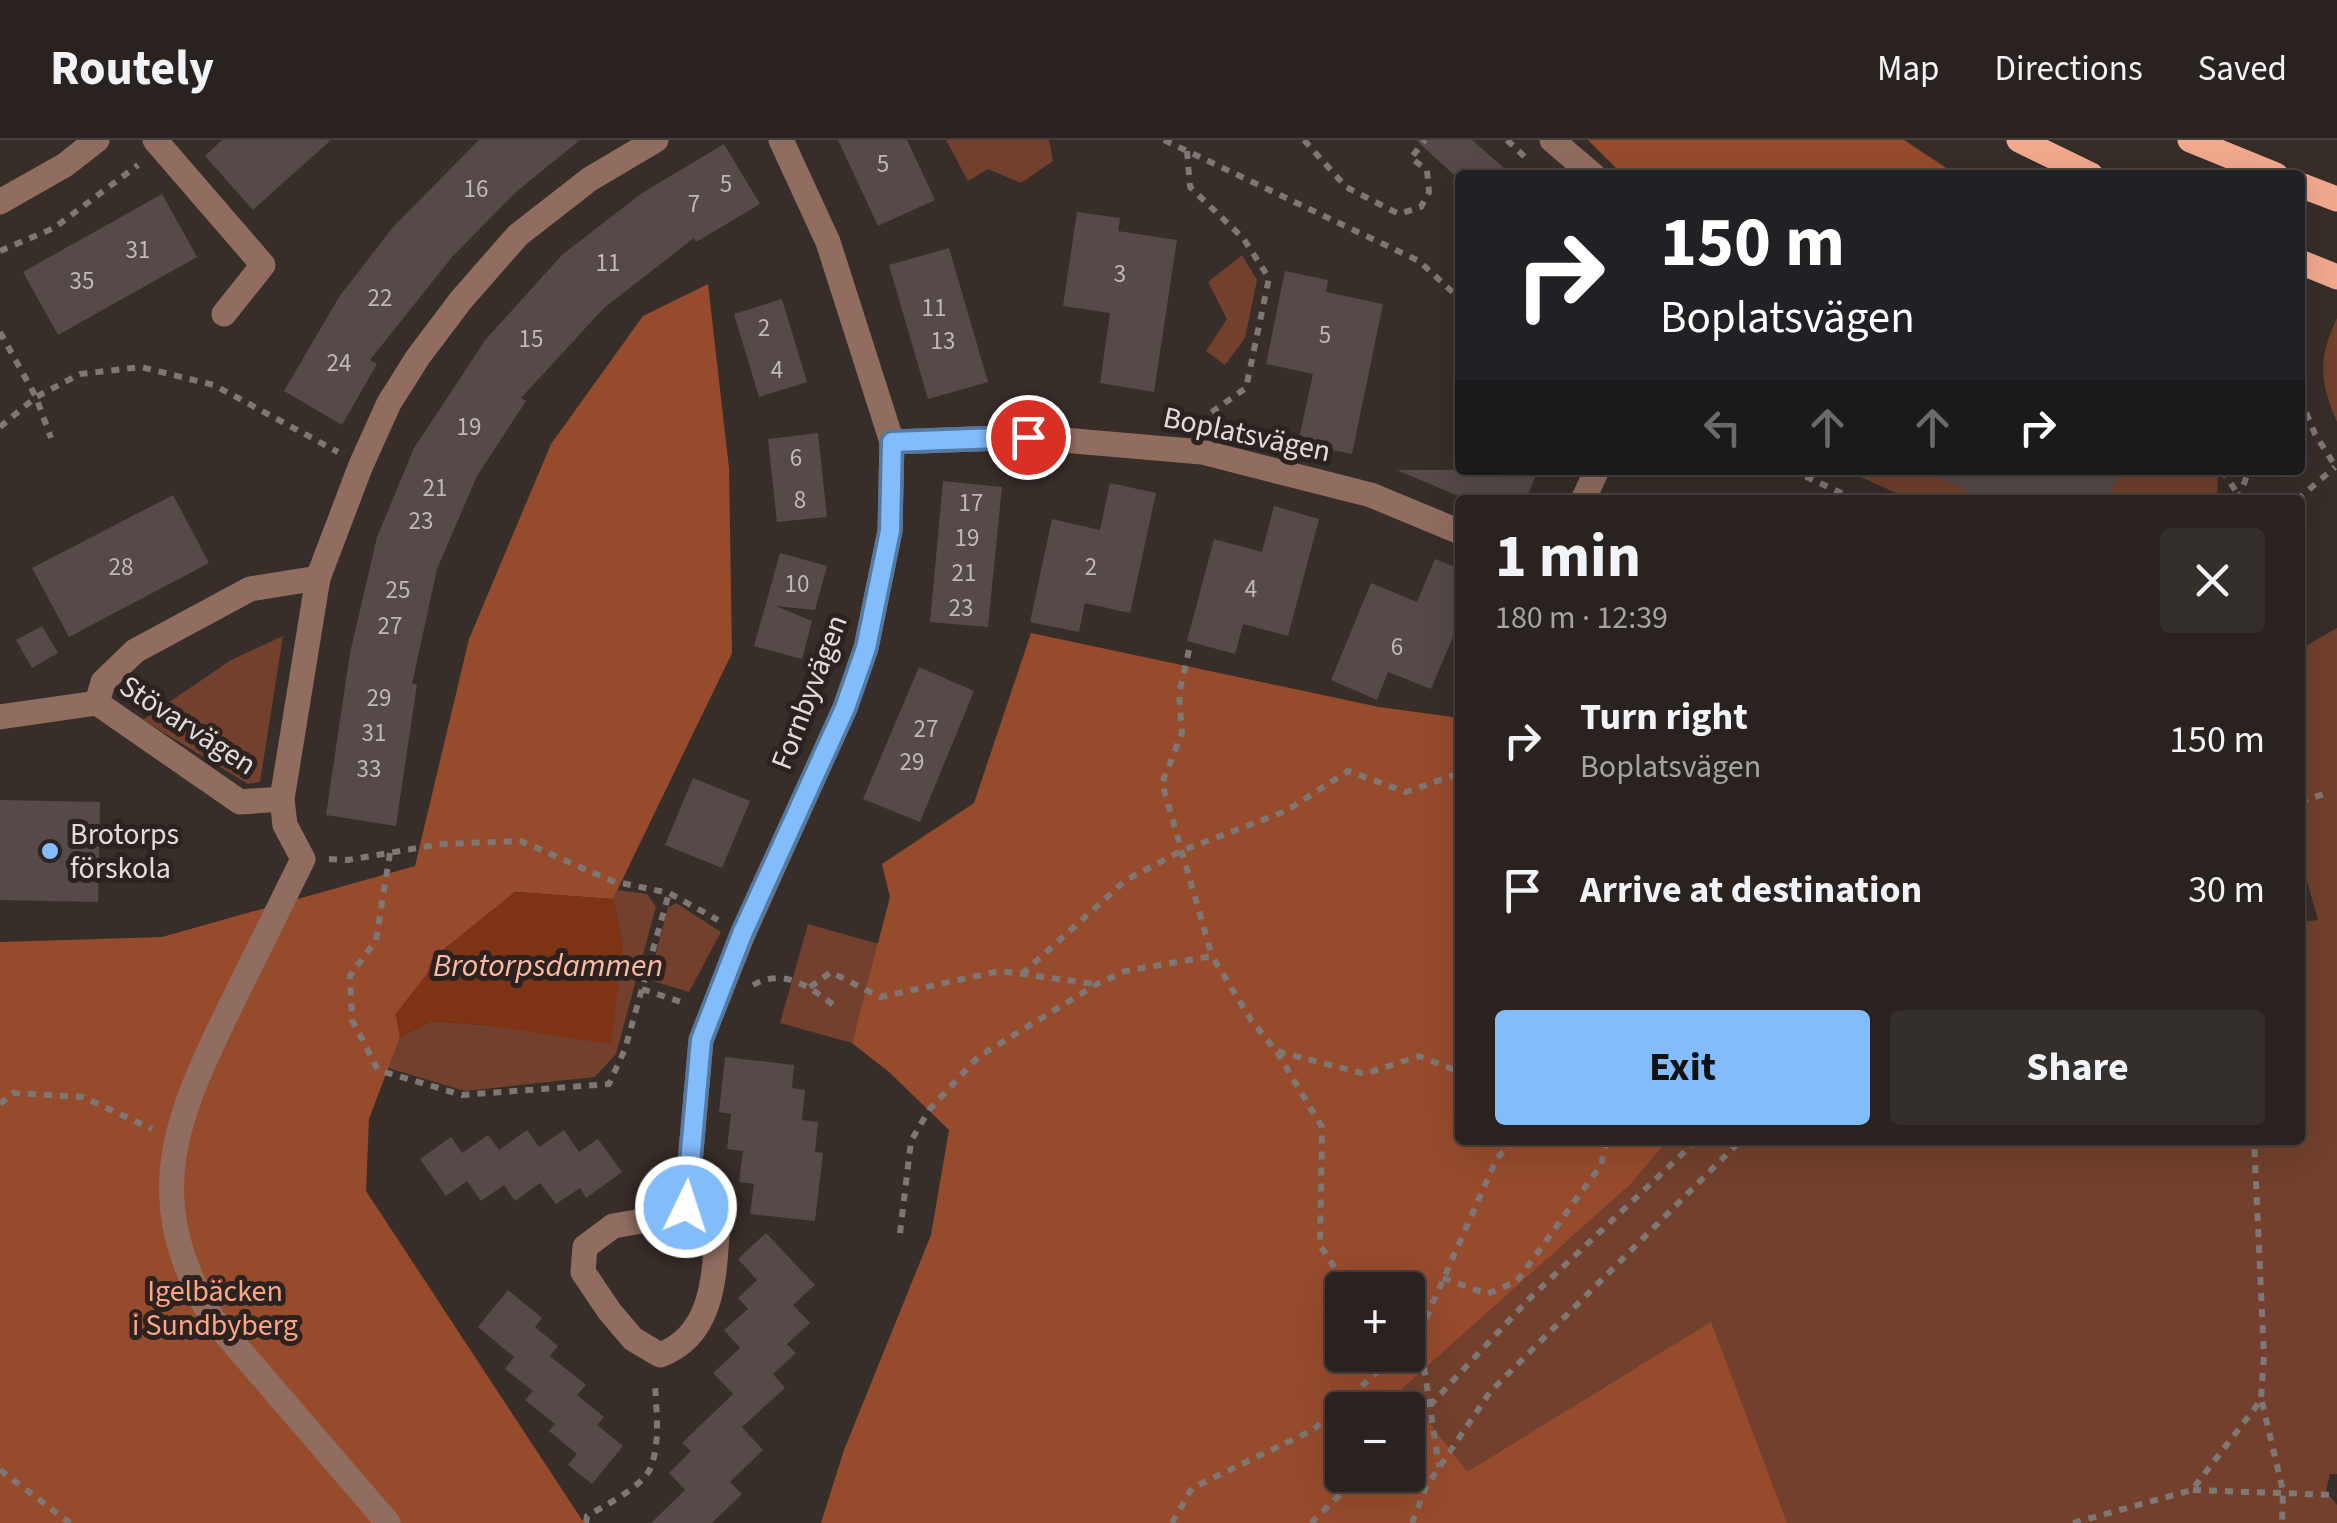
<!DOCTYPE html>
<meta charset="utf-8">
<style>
:root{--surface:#29221f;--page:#352f2c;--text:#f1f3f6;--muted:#a5a4a4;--line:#453f3d;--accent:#82bcfa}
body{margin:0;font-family:"Source Sans 3",sans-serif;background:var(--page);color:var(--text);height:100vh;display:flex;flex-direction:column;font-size:38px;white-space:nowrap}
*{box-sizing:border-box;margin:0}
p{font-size:32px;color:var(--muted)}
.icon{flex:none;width:55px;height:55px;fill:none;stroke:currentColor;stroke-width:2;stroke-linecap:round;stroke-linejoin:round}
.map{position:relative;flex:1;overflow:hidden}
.side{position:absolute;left:1455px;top:355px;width:850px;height:650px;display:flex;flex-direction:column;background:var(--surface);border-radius:10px;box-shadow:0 10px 40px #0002,0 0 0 2px var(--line)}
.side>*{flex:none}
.banner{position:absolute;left:1455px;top:30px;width:850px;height:305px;border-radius:10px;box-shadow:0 10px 40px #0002,0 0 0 2px var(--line);background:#202124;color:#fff;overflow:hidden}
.controls{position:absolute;left:1325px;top:1132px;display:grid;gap:20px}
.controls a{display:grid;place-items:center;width:100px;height:100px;border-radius:10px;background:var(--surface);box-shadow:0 10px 40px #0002,0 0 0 2px var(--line);font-size:50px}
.pin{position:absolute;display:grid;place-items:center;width:85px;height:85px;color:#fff;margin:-42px;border:5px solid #fff;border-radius:50%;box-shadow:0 2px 10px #0007}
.me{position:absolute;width:110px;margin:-55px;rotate:4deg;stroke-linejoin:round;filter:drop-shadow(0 0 8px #0008)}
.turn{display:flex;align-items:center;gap:35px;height:210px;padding:0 40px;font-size:45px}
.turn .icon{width:130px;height:130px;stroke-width:2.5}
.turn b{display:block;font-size:70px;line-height:85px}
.lanes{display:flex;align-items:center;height:95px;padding:0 40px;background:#0003;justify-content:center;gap:50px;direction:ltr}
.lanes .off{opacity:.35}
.round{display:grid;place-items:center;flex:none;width:105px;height:105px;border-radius:10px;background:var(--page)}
.summary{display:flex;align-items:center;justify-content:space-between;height:170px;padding:0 40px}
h1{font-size:60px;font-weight:700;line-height:75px}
.button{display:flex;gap:20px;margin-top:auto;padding:20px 40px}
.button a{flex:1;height:115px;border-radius:10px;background:var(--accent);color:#111;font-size:40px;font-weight:700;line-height:115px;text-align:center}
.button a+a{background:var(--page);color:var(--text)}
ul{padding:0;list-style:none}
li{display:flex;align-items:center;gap:30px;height:150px;padding:0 40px}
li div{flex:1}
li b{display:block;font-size:38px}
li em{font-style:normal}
header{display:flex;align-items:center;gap:60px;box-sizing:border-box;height:140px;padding:0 50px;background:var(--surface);border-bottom:2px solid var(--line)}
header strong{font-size:48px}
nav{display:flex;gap:55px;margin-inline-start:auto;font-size:35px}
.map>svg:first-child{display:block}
.green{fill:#72402d}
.forest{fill:#974b2d;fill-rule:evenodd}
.water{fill:#7d3314}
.building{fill:#554a47}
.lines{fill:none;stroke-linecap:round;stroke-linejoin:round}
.path{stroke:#7f7774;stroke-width:6;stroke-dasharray:8 8;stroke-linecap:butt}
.minor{stroke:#916d60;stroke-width:25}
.major{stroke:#f2a98e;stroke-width:25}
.route-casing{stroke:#547aa2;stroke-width:25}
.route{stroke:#82bcfa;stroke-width:18}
.poi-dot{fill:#82bcfa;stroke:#2c2320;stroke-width:4}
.labels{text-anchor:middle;stroke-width:10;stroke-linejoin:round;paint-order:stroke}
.number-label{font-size:25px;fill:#bfb8b4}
.street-label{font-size:30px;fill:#e2dcd9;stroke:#2c2320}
.poi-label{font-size:30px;fill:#e2dcd9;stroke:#2c2320;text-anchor:start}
.park-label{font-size:30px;fill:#fda685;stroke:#2c2320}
.water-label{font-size:32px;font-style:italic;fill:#fdbaa2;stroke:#2c2320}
</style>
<header>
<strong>Routely</strong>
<nav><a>Map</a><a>Directions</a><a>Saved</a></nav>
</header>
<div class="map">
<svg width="2337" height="1383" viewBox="0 0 2337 1383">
<rect width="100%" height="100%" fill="#372d29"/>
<g class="green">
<polygon points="946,0 1049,0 1053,21 1021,43 988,29 968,41"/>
<polygon points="1242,115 1257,140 1245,198 1225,225 1206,211 1227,179 1208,142"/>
<path d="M 2337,178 L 2337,282 C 2319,241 2318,218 2337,178 Z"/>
<polygon points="1845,330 2217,330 2218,351 2210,360 1912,360"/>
<polygon points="2337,488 2337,1334 2330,1334 2326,1351 2337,1365 2337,1383 1295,1383 1408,1335 1417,1266 1403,1248 1631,1044 1668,1000 2300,1000 2300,782 2318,780 2300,716 2300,509"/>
<polygon points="283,496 260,642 248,644 143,580 231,520"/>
<polygon points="618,750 647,754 656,767 616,914 595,937 465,951 388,928 400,897 431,881 484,885 623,807 613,759"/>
<polygon points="676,763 721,792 689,852 653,841 650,835 668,768"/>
<polygon points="808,784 879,804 852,903 780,883"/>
</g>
<g class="forest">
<polygon points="1588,0 1904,0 1957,35 1623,35"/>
<polygon points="708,144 729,328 732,513 613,759 515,752 432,819 427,834 396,874 400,897 369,979 366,1051 584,1383 0,1383 0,802 162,797 415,726 469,499 551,304 643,176"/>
<path d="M 1031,493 L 1379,567 L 1460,578 L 1460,1000 L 1668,1000 L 1631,1044 L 1403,1248 L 1467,1332 L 1711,1182 L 1787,1383 L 821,1383 L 844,1310 L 931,1095 L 949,990 L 889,932 L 852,903 L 890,757 L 882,724 L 974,663 ZM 1342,1150 L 1408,1150 L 1408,1215 L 1342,1215 ZM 1342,1270 L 1408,1270 L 1408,1335 L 1342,1335 Z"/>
</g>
<polygon class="water" points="515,752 613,759 623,807 611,904 484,885 431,881 400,897 396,874 427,834 432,819"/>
<g class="building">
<polygon points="222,0 331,0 253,70 205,16"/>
<polygon points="479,0 580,0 516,52 452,117 370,220 377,224 342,285 284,251 339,157 393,87"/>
<polygon points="838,0 907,0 935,60 878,86"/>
<polygon points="1416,0 1472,0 1512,35 1454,35"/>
<polygon points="724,4 760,64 696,102 694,98 604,168 521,258 526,261 477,336 437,429 412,544 417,544 396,686 326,675 350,513 377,397 414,308 486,199 563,114 642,53"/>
<polygon points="162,54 197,117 58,195 23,132"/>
<polygon points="1077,72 1120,78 1118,91 1177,100 1154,252 1100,243 1110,173 1063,166"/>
<polygon points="949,108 988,242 928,259 889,125"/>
<polygon points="1285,131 1328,140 1326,152 1383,164 1352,314 1298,303 1313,234 1266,224"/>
<polygon points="782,159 807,242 759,257 734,174"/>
<polygon points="818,293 827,377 777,382 768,299"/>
<polygon points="1397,330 1538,330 1526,360 1468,360"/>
<polygon points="1922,330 2120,330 2107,360 1987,360"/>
<polygon points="943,341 1002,347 988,487 930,482"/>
<polygon points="1110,343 1156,353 1130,473 1085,463 1079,492 1030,482 1052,379 1100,390"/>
<polygon points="173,355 209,423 69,497 32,428"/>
<polygon points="1274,366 1319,379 1288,496 1243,484 1235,514 1187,501 1214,399 1262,412"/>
<polygon points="780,413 827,426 815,470 776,466 812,481 802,519 754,506"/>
<polygon points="1435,419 1460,429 1460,480 1431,549 1388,532 1377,560 1331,540 1371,443 1417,462"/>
<polygon points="42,486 58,513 32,528 16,500"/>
<polygon points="919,527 974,551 920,682 863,659"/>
<polygon points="693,638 750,661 722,728 665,705"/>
<polygon points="0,660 100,662 98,762 0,760"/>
<polygon points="725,917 794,925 792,948 805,950 802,980 818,982 815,1012 823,1013 815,1081 750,1074 754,1044 739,1042 743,1011 727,1009 731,974 719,972"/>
<polygon points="527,990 539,1007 564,990 579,1012 598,999 622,1032 586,1058 580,1048 556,1064 540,1043 515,1061 504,1045 481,1061 467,1041 446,1056 420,1019 451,997 462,1013 488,995 499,1010"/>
<polygon points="766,1093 815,1145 793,1165 810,1183 787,1204 796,1213 773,1234 785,1248 742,1287 763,1310 730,1342 742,1354 712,1383 651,1383 685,1350 669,1333 691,1311 682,1303 733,1254 713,1233 740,1208 724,1190 748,1169 738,1158 757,1140 738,1119"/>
<polygon points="508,1150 542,1178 535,1187 558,1206 550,1216 586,1245 577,1255 604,1277 597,1285 623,1306 592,1344 568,1325 577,1314 549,1291 555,1284 525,1260 533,1251 505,1229 514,1217 478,1187"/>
</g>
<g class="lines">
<g class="path">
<polyline points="1164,0 1419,121 1460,159"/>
<polyline points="1304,0 1346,47 1399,74 1421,67 1429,52 1427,30 1411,18 1425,0"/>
<polyline points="1507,0 1528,20"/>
<polyline points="1187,11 1190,47 1243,98 1269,138 1246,248 1198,282"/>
<polyline points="0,111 54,88 138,25"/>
<polyline points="2300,173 2305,158"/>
<polyline points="0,192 36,257 51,298"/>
<polyline points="2300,258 2315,294 2337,329"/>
<polyline points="0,287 36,257 80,234 141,227 214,245 338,312"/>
<polyline points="1791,330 1857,360"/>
<polyline points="2222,330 2239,356"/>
<polyline points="2238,360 2249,330"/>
<polyline points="2297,360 2335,327"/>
<polyline points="1189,510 1179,554 1182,593 1162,643 1212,816"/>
<polyline points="2300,662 2324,654"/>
<polyline points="390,713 376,800 350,836 352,880 378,930 462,955 609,944 625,909 669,753"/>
<polyline points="329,719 348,720 441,704 521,701 612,741 669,753 718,780"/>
<polyline points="1022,834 1126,740 1181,711 1286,671 1348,631 1406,652 1460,633"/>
<path d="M 753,845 C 785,827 811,848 836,867"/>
<polyline points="810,847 831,832 880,857 1000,831 1095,844"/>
<polyline points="642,849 684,863"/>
<polyline points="1277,912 1322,987 1320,1105 1342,1139 1358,1150"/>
<polyline points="0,964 13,953 83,957 152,989"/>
<polyline points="900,1093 911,1001 929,970 978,917 1097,844 1125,831 1212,816 1251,880 1276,911 1365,934 1419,916 1460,932"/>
<polyline points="1443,1138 1487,1154 1517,1141 1601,1025 1607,1000"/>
<polyline points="1408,1185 1419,1194 1439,1327"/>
<polyline points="1408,1204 1419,1194 1497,1018 1515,1000"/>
<polyline points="2262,1262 2283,1351 2282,1383"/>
<polyline points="1408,1289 1530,1158 1697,1000"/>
<polyline points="0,1330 70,1383"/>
<polyline points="2193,1350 2337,1355"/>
<path d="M 586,1383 L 587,1376 C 604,1366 642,1347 650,1329 C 661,1304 656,1269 655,1243"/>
<polyline points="1172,1383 1192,1348 1313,1290 1396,1215"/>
<polyline points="1311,1383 1360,1335"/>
<polyline points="1412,1383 1426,1347 1490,1252 1741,1000"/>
<polyline points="2073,1383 2192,1350 2261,1260 2264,1215 2254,1000"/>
</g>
<g class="minor">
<polyline points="155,0 263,125 224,174"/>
<polyline points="1552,0 1593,35"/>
<polyline points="0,62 65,25 97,0"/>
<polyline points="892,302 1028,297 1202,312 1371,355 1460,392"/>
<polyline points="1583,360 1597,330"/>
<polyline points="97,563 103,542 135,511 250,449 318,438"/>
<polyline points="0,577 97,563 240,662 282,659"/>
<polyline points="686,1067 701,900 743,794 845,568 866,508 890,391 892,302 828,102 781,0"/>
<path d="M 686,1067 L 717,1095 C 714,1142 711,1196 660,1215 L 633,1199 L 610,1172 L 583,1132 L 585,1107 L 613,1086 L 654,1079 Z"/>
<path d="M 388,1383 L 212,1178 C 140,1057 175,979 232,863 C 256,815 279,767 303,719 L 285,685 L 282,659 L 318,438 L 361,325 L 389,263 L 418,217 L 461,160 L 518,95 L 590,39 L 656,0"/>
</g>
<g class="major">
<polyline points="2019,0 2091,35"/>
<polyline points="2190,0 2276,35"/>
<polyline points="2300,45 2337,59"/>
<polyline points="2300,122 2337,137"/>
</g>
</g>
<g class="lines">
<g class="route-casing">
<polyline id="route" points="686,1067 701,900 742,794 845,568 866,508 890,391 892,302 1028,297"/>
</g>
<use href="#route" class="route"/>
</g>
<circle class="poi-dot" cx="50" cy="711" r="10"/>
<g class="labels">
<g class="number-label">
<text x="883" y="32">5</text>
<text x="726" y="52">5</text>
<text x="476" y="57">16</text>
<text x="694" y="72">7</text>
<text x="138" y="118">31</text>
<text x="608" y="131">11</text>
<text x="1120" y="142">3</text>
<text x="82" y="149">35</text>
<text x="380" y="166">22</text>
<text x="934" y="176">11</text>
<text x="764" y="196">2</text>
<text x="1325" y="203">5</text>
<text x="531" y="207">15</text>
<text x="943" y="209">13</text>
<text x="339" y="231">24</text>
<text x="777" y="238">4</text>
<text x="469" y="295">19</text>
<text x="796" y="326">6</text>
<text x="435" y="356">21</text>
<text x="800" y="368">8</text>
<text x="971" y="371">17</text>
<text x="421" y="389">23</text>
<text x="967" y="406">19</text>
<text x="121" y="435">28</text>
<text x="1091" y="435">2</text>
<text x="964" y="441">21</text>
<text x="797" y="452">10</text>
<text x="1251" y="457">4</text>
<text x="398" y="458">25</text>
<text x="961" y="476">23</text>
<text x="390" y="494">27</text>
<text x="1397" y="515">6</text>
<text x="379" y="566">29</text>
<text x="926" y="597">27</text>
<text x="374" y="601">31</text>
<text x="912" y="630">29</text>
<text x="369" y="637">33</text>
</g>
<g class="street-label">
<text transform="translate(1247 294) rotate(12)" y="10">Boplatsvägen</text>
<text transform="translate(809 552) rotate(-69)" y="10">Fornbyvägen</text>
<text transform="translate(188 585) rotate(33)" y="10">Stövarvägen</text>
</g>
<g class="poi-label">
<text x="70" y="704">Brotorps<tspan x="70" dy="34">förskola</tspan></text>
</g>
<g class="park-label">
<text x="215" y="1161">Igelbäcken<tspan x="215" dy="34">i Sundbyberg</tspan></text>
</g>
<g class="water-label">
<text x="548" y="836">Brotorpsdammen</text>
</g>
</g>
</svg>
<div class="controls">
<a>+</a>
<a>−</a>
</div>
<div class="pin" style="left:1028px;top:297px;background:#d93025"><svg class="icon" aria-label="arrive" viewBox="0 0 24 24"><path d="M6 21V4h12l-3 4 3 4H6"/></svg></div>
<svg class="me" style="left:686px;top:1067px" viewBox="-20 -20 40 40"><circle r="17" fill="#82bcfa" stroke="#fff" stroke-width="3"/><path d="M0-11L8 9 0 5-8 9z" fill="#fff"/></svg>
<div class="banner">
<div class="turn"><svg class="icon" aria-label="right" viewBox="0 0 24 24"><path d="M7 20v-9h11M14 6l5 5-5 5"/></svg><div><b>150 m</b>Boplatsvägen</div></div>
<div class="lanes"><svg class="icon off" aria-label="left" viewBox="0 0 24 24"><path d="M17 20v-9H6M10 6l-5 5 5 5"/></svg><svg class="icon off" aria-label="ahead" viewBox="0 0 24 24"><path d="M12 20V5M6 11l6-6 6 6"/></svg><svg class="icon off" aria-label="ahead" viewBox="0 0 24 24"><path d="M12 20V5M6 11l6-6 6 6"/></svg><svg class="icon" aria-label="right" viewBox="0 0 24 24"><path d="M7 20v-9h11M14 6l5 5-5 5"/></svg></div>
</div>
<section class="side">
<div class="summary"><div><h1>1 min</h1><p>180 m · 12:39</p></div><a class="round"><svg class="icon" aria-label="close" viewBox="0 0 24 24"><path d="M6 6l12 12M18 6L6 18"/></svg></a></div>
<ul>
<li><svg class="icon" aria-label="right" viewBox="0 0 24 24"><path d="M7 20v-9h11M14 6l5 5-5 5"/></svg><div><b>Turn right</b><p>Boplatsvägen</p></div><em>150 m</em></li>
<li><svg class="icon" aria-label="arrive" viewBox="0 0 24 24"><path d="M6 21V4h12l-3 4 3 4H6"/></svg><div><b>Arrive at destination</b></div><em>30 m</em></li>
</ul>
<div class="button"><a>Exit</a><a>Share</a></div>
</section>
</div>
